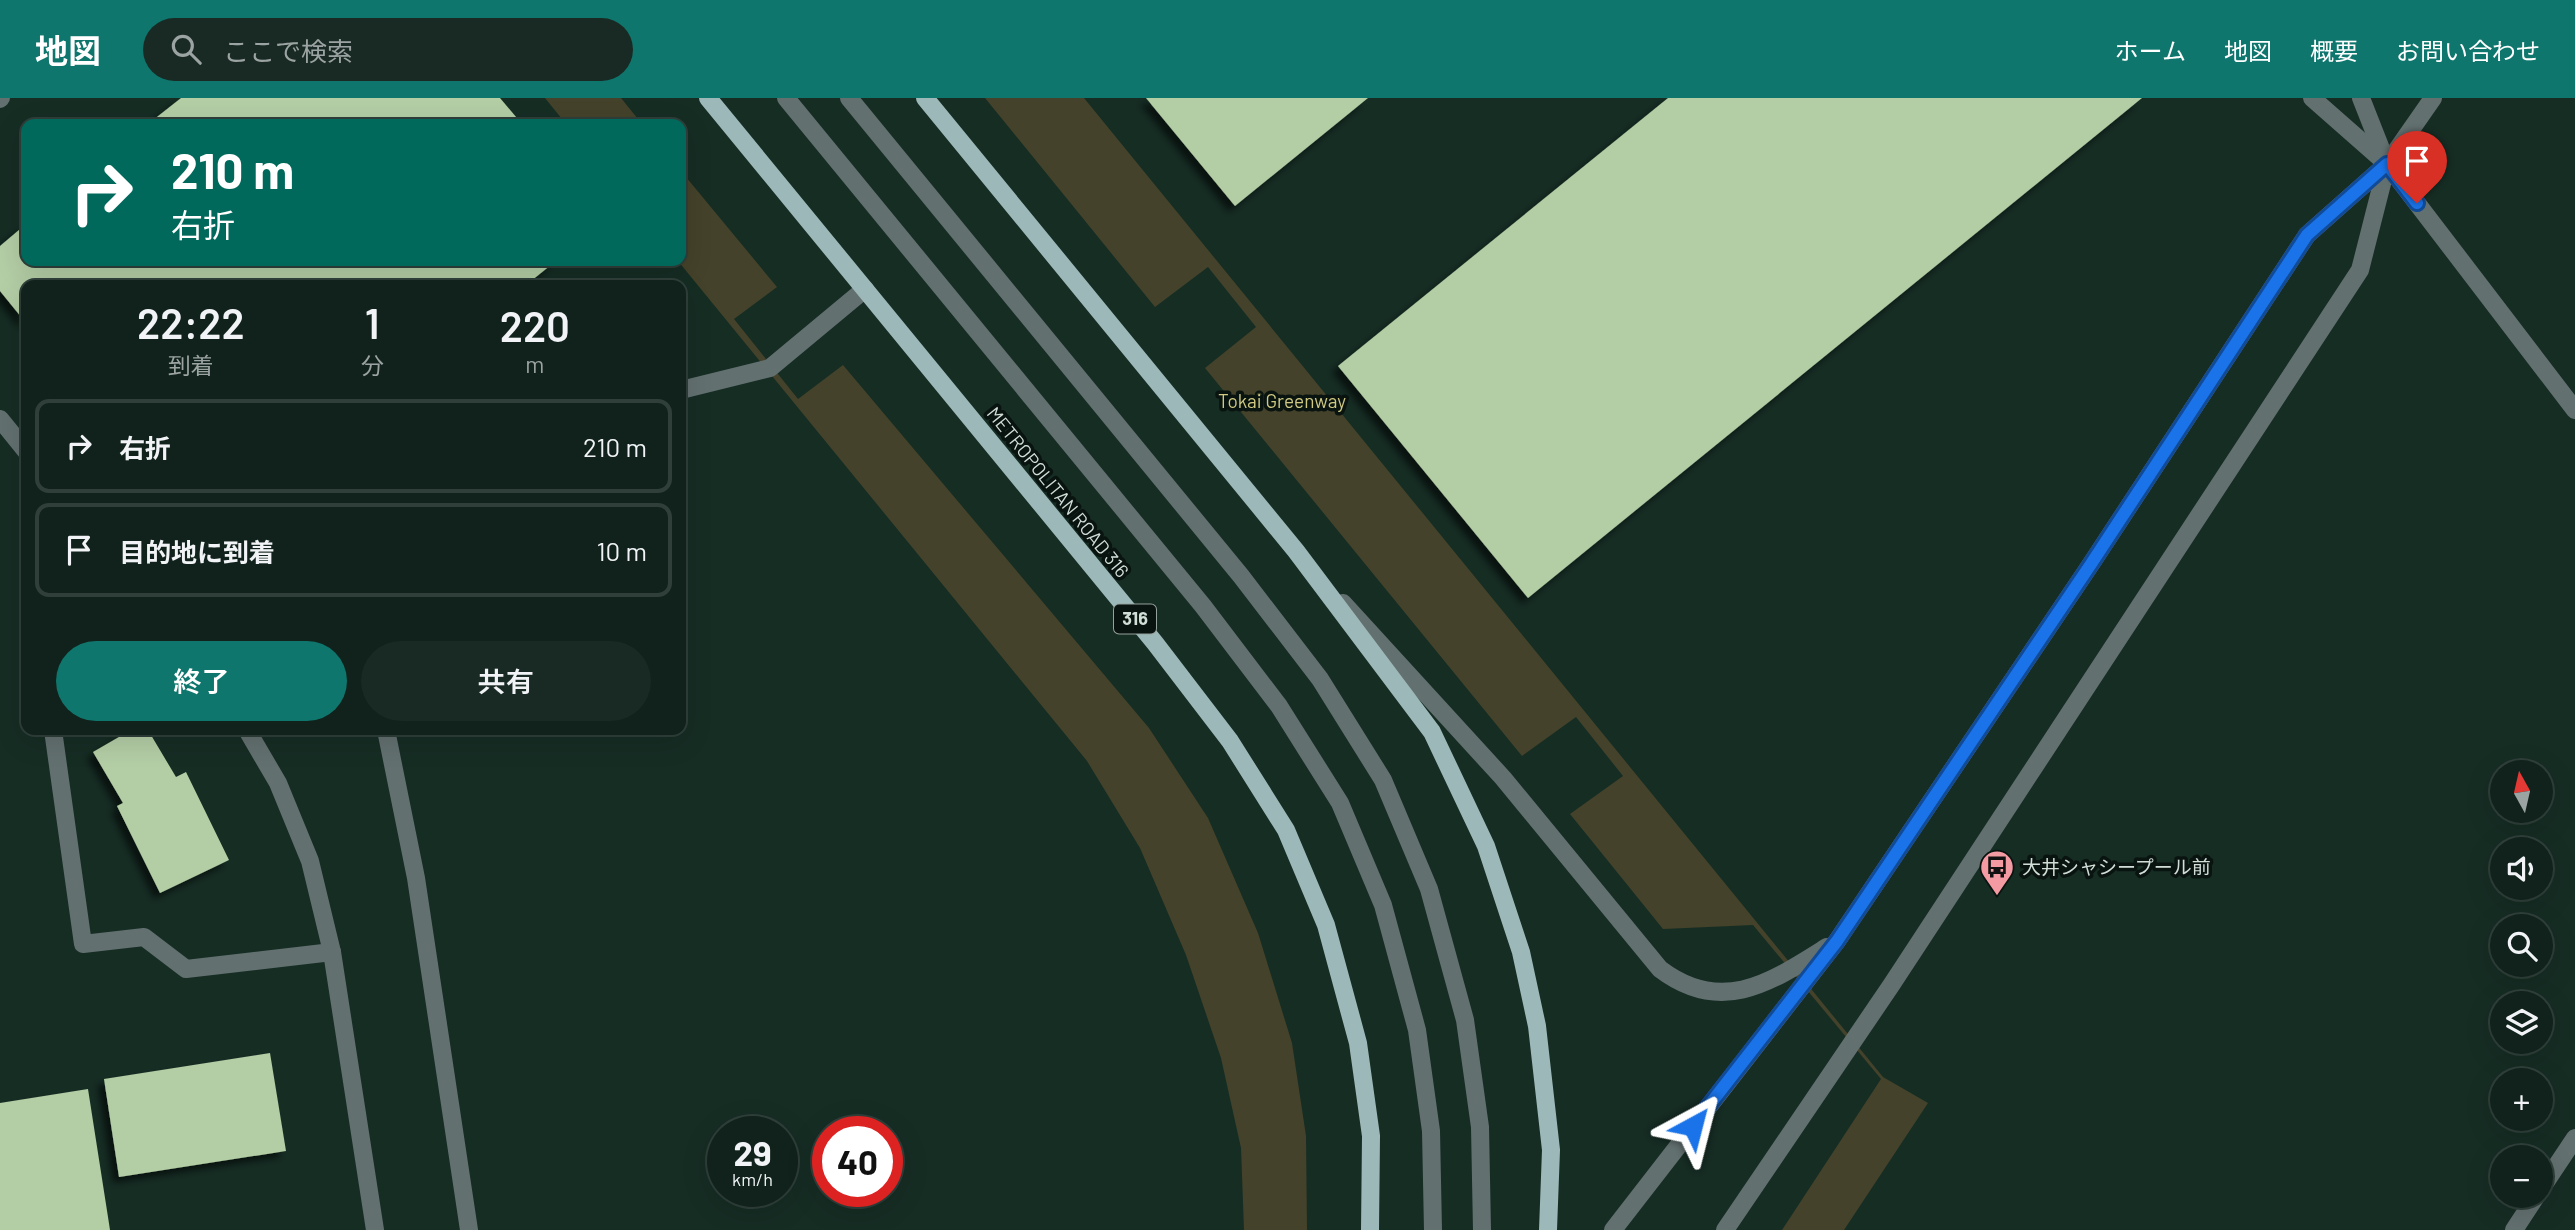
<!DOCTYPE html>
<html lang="ja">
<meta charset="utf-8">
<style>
:root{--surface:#10221b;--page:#192a24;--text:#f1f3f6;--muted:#9ca4a3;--line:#303f3a;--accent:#0f766e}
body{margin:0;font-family:Barlow,"Noto Sans JP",sans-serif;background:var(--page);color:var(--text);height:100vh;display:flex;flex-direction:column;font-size:26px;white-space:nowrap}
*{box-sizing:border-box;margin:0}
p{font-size:23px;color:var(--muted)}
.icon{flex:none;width:38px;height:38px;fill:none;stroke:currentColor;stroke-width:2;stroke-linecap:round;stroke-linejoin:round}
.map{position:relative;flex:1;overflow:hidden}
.sheet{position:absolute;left:21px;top:182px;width:665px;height:455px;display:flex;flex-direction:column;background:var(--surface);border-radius:14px;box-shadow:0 7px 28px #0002,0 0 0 2px var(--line)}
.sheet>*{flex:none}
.banner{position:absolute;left:21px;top:21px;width:665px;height:147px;border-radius:14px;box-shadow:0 7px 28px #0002,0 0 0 2px var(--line);background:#00695c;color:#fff;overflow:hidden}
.needle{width:46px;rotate:352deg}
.buttons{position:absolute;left:2490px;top:662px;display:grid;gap:14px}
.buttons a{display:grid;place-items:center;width:63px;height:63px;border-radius:50%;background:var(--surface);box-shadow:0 7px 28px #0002,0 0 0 2px var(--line);font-size:35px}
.speed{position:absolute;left:707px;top:1018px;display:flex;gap:14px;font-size:35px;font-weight:700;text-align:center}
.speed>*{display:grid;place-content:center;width:91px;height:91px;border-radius:50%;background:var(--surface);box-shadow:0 7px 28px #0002,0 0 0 2px var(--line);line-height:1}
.speed small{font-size:18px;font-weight:400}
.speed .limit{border:10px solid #d22;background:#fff;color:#111}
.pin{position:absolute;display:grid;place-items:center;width:60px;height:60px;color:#fff;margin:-72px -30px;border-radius:50% 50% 50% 0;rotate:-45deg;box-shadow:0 0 7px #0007}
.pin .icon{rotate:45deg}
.me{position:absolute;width:77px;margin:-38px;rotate:38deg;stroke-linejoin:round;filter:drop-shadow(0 0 5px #0008)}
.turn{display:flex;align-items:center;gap:24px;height:147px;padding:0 35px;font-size:32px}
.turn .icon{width:91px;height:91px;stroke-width:2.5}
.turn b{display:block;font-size:49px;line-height:60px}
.eta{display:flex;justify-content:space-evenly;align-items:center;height:119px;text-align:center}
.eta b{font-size:42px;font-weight:600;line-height:49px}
.primary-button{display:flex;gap:14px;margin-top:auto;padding:14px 35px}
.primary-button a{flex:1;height:80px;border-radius:42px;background:var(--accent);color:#fff;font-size:28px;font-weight:600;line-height:80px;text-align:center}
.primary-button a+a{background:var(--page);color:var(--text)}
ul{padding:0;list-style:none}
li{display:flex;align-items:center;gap:21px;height:94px;margin:0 14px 10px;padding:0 21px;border:4px solid var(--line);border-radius:14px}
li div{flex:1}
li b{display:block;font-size:26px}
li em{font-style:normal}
header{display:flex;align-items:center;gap:42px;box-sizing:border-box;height:98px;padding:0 35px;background:var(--accent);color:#fff}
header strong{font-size:33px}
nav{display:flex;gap:38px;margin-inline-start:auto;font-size:24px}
.search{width:490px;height:63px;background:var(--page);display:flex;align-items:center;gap:18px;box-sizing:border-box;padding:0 24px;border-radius:38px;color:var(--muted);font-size:26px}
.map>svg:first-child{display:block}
.green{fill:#44422a}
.building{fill:#b3cda5;filter:url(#shadow)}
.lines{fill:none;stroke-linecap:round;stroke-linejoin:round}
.minor{stroke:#637070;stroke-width:18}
.major{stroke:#9db8b8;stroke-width:18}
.route-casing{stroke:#114b97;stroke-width:18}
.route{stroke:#1a73e8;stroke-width:12}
.labels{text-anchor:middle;stroke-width:7;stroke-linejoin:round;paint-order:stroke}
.shield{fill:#09130f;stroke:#95a19c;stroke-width:2}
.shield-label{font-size:18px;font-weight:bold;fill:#d1ded8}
.park-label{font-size:19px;fill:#cfc982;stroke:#09130f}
.street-label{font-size:19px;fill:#d1ded8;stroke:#09130f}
.poi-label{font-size:19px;fill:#d1ded8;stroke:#09130f;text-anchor:start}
</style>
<header>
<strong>地図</strong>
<div class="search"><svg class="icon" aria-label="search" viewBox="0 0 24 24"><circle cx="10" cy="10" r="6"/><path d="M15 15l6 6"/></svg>ここで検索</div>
<nav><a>ホーム</a><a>地図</a><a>概要</a><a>お問い合わせ</a></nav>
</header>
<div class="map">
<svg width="2575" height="1132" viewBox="0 0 2575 1132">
<defs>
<filter id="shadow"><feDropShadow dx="-6" dy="6" stdDeviation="3.5" flood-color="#0009"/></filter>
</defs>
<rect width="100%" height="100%" fill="#162d24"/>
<g class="green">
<polygon points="545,0 621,0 642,26 566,26"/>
<polygon points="985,0 1084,0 1883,979 1928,1005 1844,1132 1782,1132 1881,981 1753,827 1663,831 1570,716 1623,678 1576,619 1522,658 1205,270 1256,229 1208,169 1155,209"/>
<polygon points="681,73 777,189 734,221 798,301 843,267 1149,630 1208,720 1258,835 1292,945 1306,1038 1307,1132 1244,1132 1241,1050 1221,960 1186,857 1140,750 1087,663 678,163 681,163"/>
</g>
<g class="building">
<polygon points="181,0 500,0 522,26 148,26"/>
<polygon points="1146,0 1368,0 1235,108"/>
<polygon points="1668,0 2142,0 1528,500 1338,268"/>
<polygon points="26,126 26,163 556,163 526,187 26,187 26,225 0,193 0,148"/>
<polygon points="131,632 148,632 176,679 186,674 229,762 160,795 117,708 123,705 93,654"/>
<polygon points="270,955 286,1053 119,1079 104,981"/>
<polygon points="88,991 110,1132 0,1132 0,1005"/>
</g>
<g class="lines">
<g class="minor">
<polyline points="786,0 1203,508 1279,608 1340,705 1383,807 1417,932 1431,1033 1433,1132"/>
<polyline points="849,0 1241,478 1320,581 1383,682 1429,791 1465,922 1480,1029 1482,1132"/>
<polyline points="2312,0 2387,66 2575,312"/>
<polyline points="0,1 1,0"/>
<polyline points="681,292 770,270 865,191"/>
<polyline points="0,321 26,353"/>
<path d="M 1343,505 L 1503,680 L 1660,871 C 1722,918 1771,884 1827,849"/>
<polyline points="53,632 83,846 144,839 186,871 332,854"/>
<polyline points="247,632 278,685 310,763 332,854 375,1132"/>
<polyline points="386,632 416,780 469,1132"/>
<polyline points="2541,1091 2575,1040"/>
<polyline points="1613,1132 1837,843 2091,466 2307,137 2387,66 2433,0"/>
<polyline points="1725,1132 1892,886 2360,172 2387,66 2361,0"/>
<polyline points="2514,1132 2537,1097"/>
</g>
<g class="major">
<polyline points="708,0 1155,545 1230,643 1286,732 1326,827 1358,945 1371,1038 1370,1132"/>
<polyline points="925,0 1296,453 1432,634 1486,748 1521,854 1537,928 1551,1052 1548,1132"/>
</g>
</g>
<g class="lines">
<g class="route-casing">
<polyline id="route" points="1693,1028 1837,843 2091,466 2307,137 2387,66 2417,105"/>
</g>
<use href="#route" class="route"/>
</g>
<defs>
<g id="bus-pin" transform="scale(1.75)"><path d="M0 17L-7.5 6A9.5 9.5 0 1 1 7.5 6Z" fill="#f49aa3" stroke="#09130f"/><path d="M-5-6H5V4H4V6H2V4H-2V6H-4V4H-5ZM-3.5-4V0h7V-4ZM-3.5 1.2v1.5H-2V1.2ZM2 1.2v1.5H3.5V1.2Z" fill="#111"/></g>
</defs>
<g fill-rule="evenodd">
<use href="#bus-pin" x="1997" y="769"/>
</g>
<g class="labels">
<rect class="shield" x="1114" y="506.5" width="42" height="29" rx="5"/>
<g class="shield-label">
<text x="1135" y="527">316</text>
</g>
<g class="park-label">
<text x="1282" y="310">Tokai Greenway</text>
</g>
<g class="street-label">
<text transform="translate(1058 394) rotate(51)" y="7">METROPOLITAN ROAD 316</text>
</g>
<g class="poi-label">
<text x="2022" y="776">大井シャシープール前</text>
</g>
</g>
</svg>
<div class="buttons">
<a><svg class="needle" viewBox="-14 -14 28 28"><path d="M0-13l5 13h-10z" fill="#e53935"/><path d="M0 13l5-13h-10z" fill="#9ca4a3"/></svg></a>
<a><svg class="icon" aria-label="sound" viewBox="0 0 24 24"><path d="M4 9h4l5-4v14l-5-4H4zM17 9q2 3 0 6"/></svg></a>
<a><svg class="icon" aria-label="search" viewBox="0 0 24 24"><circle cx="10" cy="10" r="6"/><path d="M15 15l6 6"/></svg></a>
<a><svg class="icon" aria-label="layers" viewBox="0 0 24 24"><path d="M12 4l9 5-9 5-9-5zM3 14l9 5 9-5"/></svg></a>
<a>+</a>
<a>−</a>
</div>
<div class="speed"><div>29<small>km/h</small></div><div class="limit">40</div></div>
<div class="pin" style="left:2417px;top:105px;background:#d93025"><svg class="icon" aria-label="arrive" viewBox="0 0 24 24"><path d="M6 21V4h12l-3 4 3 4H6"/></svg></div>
<svg class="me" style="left:1693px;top:1028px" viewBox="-20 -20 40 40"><path d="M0-17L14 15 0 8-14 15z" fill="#1a73e8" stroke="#fff" stroke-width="4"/></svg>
<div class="banner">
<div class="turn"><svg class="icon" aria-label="right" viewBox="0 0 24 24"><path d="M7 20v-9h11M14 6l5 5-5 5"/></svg><div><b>210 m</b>右折</div></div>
</div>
<section class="sheet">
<div class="eta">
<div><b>22:22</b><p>到着</p></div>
<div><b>1</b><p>分</p></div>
<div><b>220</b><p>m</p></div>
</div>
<ul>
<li><svg class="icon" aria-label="right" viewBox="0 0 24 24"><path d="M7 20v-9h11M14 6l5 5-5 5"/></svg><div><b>右折</b></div><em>210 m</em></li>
<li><svg class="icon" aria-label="arrive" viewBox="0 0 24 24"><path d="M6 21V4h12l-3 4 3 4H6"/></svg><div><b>目的地に到着</b></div><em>10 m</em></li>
</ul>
<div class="primary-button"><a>終了</a><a>共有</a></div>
</section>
</div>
